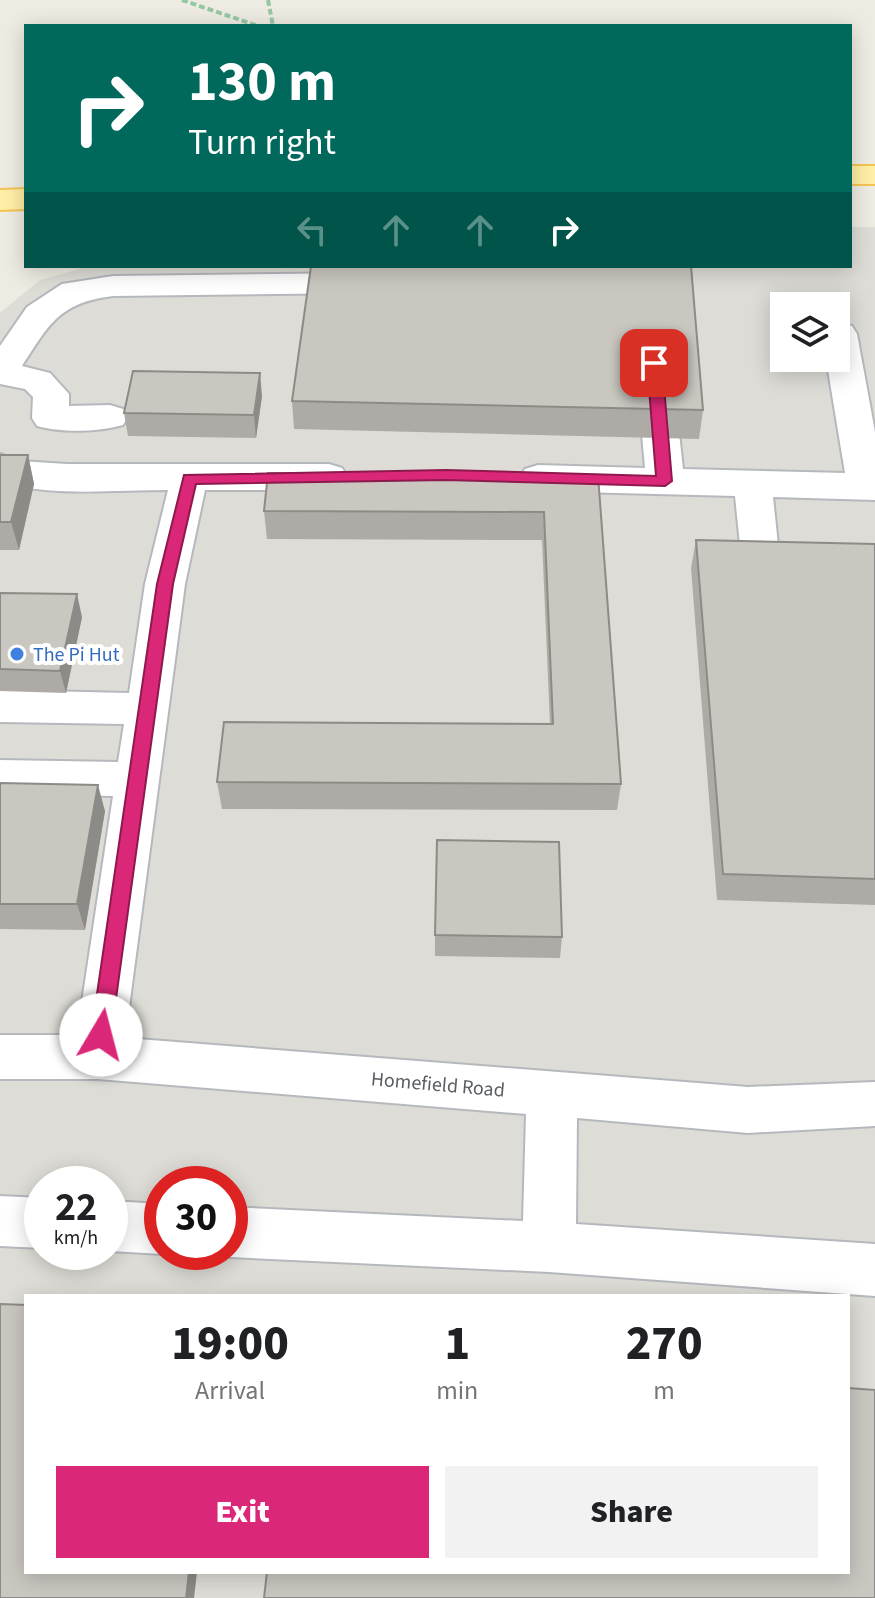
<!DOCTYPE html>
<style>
:root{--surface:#fff;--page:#f2f2f2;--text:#202124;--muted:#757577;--accent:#db2777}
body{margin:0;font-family:"Source Sans 3",sans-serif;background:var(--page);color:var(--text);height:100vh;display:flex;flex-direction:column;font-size:30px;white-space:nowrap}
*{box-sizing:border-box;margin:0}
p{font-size:26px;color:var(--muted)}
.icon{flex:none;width:44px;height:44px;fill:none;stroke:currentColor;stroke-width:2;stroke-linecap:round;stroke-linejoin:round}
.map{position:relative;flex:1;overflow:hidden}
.sheet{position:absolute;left:24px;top:1294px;width:826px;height:280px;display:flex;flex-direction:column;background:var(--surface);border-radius:0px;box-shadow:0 4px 20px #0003}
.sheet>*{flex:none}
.guide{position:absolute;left:24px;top:24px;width:828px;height:244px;border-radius:0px;box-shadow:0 4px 20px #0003;background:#00695c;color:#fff;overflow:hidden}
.buttons{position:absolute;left:770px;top:292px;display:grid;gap:16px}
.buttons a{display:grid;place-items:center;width:80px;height:80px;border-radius:0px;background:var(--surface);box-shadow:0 4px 20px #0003;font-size:40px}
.speed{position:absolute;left:24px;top:1166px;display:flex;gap:16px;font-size:40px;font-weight:700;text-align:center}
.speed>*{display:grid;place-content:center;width:104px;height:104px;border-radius:50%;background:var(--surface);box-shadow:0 4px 20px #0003;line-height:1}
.speed small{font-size:20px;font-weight:400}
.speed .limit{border:12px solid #d22;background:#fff;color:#111}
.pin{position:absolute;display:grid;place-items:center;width:68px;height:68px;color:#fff;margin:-34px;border-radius:16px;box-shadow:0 4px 12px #0006}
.me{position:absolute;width:88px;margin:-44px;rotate:8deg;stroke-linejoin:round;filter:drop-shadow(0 0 6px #0008)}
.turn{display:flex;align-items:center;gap:28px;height:168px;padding:0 32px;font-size:36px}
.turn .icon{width:104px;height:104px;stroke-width:2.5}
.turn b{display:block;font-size:56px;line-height:68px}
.lanes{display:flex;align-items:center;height:76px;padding:0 32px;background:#0003;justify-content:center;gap:40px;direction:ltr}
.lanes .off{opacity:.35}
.eta{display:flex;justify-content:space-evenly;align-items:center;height:136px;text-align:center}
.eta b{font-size:48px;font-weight:800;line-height:56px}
.action{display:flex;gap:16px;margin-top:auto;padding:16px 32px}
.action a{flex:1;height:92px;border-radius:0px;background:var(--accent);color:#fff;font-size:32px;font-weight:800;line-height:92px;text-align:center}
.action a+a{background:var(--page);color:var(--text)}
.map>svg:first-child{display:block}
.industrial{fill:#dedcd6;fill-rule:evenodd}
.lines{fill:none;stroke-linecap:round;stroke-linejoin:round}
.minor-casing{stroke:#b5b8bd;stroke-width:4}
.major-casing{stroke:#f5c453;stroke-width:4}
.path{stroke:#96c7a3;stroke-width:4;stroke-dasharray:6 3;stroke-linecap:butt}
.minor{fill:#fff;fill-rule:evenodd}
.major{fill:#ffeea5;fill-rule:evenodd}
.wall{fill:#aeaba6}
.shaded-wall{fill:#8d8b87}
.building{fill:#cac7c1;stroke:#8d8b87;stroke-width:2}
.route{fill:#db2777;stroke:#8e194d;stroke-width:2}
.shop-dot{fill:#3f7fe0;stroke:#fff;stroke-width:3}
.labels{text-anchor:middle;stroke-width:8;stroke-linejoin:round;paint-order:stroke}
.shop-label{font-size:20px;fill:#366cbe;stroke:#fff;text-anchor:start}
.street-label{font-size:20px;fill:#5a5e63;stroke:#fff}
</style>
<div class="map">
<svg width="875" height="1598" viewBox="0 0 875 1598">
<rect width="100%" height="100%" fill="#eeebe2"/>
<path class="industrial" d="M 850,227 L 875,227 L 875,1598 L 0,1598 L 0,313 L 40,280 L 90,266 L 850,266 ZM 784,306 L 836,306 L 836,358 L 784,358 ZM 42,1184 L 110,1184 L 110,1252 L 42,1252 ZM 162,1184 L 230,1184 L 230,1252 L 162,1252 ZM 26,1296 L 848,1296 L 848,1572 L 26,1572 Z"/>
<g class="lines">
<g class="minor-casing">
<g id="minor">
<path d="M 367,273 L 379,276 L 384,283 L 379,290 L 367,293 L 113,296 C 59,303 50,323 22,366 L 50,373 L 69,394 L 69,406 L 110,405 L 123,409 L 128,417 L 123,425 C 98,432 62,433 37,426 L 32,418 L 33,397 L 25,389 L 0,384 L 0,346 L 27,307 L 62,284 L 113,276 Z"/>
<polygon points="840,323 852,326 857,334 875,432 875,500 773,497 778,545 773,555 759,559 745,555 740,545 735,496 538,491 525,487 519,478 525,469 538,465 645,468 637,379 642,371 655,368 668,371 673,379 683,469 845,473 826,358 836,358 836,324"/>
<path d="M 0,454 L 20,461 L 67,464 L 329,464 L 342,468 L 348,477 L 342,486 L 329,490 L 205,490 L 185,584 L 125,1038 L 748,1087 L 875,1082 L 875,1126 L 748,1133 L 577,1118 L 576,1224 L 875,1244 L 875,1296 L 549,1272 L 230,1257 L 218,1252 L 230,1252 L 230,1207 L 523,1221 L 526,1114 L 98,1079 L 0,1079 L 0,1035 L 77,1035 L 113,796 L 0,794 L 0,760 L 118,762 L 124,724 L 0,722 L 0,690 L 129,693 L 145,584 L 168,490 C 114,490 52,497 0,482 Z"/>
<polygon points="0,1196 42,1198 42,1248 0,1246"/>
<polygon points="110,1201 162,1204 162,1252 166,1252 162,1254 110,1251"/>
</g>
</g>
<g class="major-casing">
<g id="major">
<rect x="850" y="166" width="25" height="18"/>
<polygon points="26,189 26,209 0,210 0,190"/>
</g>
</g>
<g class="path">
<polyline points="182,0 258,26"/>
<polyline points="268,0 273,26"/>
</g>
<use href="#minor" class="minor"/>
<use href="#major" class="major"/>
</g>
<g class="wall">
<polygon points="262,396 256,438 128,436 124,413"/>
<polygon points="292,401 703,410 699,439 294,429"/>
<polygon points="0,455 28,455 34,484 19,550 0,550"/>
<polygon points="598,475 621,784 617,810 222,809 217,782 550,724 542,540 267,539 264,511"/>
<polygon points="696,540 875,544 875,905 717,900 691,568"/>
<polygon points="0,593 82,617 66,693 0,691"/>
<polygon points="0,783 105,811 85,930 0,929"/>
<polygon points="435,935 562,937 560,958 435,956"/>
</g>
<g class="shaded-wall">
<polygon points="260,373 262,396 256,438 254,415"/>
<polygon points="28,455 34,484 19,550 11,522"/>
<polygon points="77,594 82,617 66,693 60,671"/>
<polygon points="98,785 105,811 85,930 77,904"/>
<polygon points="189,1572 197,1572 194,1598 186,1598"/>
</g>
<g class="building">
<polygon points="311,266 691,266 703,410 292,401"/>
<polygon points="133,371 260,373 254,415 124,413"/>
<polygon points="0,455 28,455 11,522 0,522"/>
<polygon points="268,473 598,475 621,784 217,782 224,722 553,724 544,512 264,511"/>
<polygon points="696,540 875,544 875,879 723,874"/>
<polygon points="0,593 77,594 60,671 0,669"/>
<polygon points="0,783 98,785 77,904 0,904"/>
<polygon points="437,840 559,842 562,937 435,935"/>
<polygon points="0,1304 26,1305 26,1572 189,1572 186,1598 0,1598"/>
<polygon points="848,1388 875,1390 875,1598 264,1598 267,1572 848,1572"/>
</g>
<polygon class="route" points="654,358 662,363 672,481 665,486 446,480 196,484 173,584 111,1035 108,1041 101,1044 94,1041 91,1035 157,584 184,475 446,470 656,476 647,363"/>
<circle class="shop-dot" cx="17" cy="654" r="8"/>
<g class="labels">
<g class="shop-label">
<text x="33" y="661">The Pi Hut</text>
</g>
<g class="street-label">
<text transform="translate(438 1084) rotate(5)" y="7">Homefield Road</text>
</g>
</g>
</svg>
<div class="buttons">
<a><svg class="icon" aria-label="layers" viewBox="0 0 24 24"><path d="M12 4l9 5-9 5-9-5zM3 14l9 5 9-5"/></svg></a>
</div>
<div class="speed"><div>22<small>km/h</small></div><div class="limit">30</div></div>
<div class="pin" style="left:654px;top:363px;background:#d93025"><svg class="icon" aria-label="arrive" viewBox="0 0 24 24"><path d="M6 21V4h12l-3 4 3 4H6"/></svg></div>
<svg class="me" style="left:101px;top:1035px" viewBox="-20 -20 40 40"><circle r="19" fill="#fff"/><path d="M0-13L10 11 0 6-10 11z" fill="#db2777"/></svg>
<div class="guide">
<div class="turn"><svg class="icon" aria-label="right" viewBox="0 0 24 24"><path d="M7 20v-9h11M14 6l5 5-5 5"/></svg><div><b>130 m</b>Turn right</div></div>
<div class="lanes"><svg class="icon off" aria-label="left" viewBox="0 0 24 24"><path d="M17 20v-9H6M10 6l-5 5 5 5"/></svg><svg class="icon off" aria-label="ahead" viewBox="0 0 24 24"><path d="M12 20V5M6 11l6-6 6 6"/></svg><svg class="icon off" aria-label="ahead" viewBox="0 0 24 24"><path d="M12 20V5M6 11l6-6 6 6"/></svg><svg class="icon" aria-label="right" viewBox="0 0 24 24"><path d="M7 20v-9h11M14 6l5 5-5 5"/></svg></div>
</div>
<section class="sheet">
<div class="eta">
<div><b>19:00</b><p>Arrival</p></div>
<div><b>1</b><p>min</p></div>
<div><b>270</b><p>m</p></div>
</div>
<div class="action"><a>Exit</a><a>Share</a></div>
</section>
</div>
